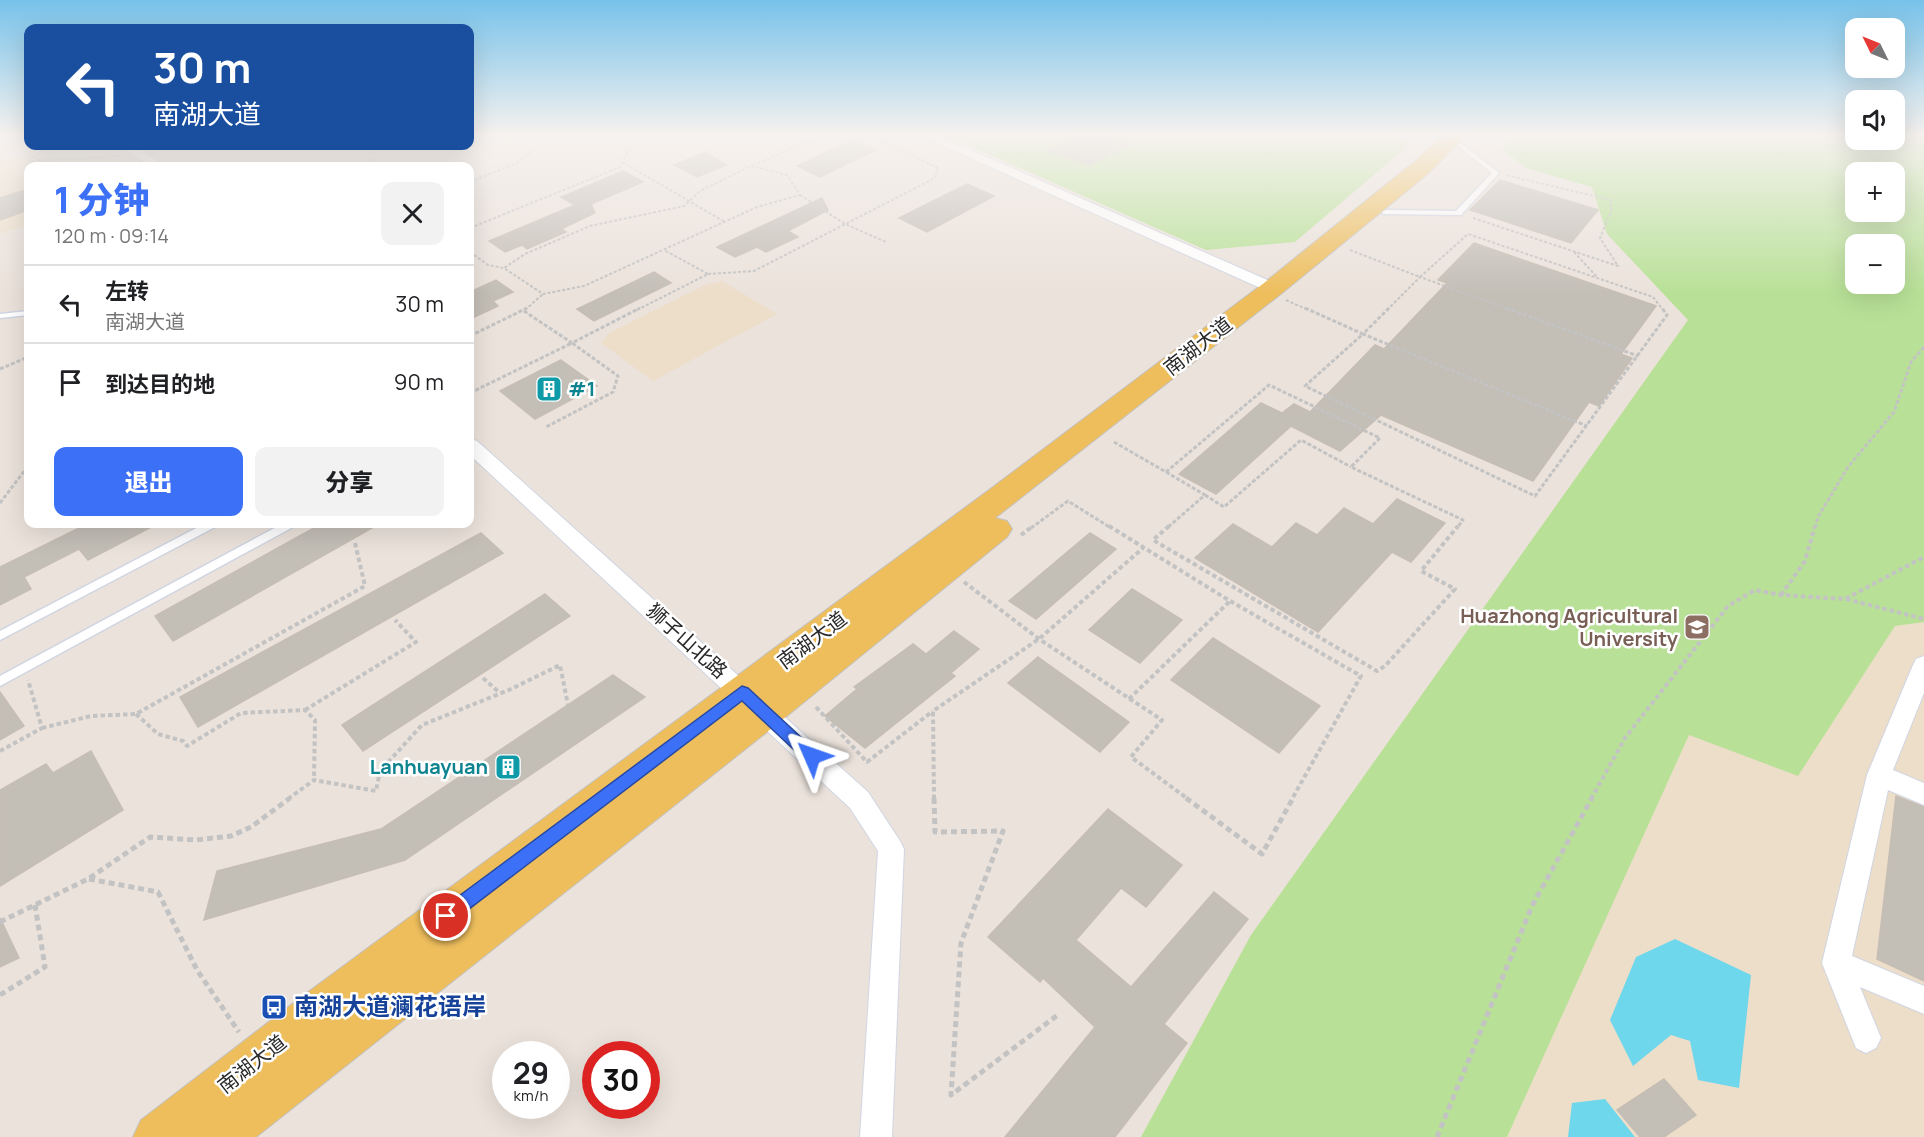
<!DOCTYPE html>
<html lang="zh">
<meta charset="utf-8">
<style>
:root{--surface:#fff;--page:#f2f2f2;--text:#202124;--muted:#757577;--line:#e0e0e0;--accent:#3c70f7}
body{margin:0;font-family:Manrope,"Noto Sans SC",sans-serif;background:var(--page);color:var(--text);height:100vh;display:flex;flex-direction:column;font-size:22px;white-space:nowrap}
*{box-sizing:border-box;margin:0}
p{font-size:20px;color:var(--muted)}
.icon{flex:none;width:33px;height:33px;fill:none;stroke:currentColor;stroke-width:2;stroke-linecap:round;stroke-linejoin:round}
.map{position:relative;flex:1;overflow:hidden}
.details{position:absolute;left:24px;top:162px;width:450px;height:366px;display:flex;flex-direction:column;background:var(--surface);border-radius:12px;box-shadow:0 6px 24px #0002}
.details>*{flex:none}
.guide{position:absolute;left:24px;top:24px;width:450px;height:126px;border-radius:12px;box-shadow:0 6px 24px #0002;background:#1a4fa0;color:#fff;overflow:hidden}
.needle{width:39px;rotate:313deg}
.tools{position:absolute;left:1845px;top:18px;display:grid;gap:12px}
.tools a{display:grid;place-items:center;width:60px;height:60px;border-radius:12px;background:var(--surface);box-shadow:0 6px 24px #0002;font-size:30px}
.speed{position:absolute;left:492px;top:1041px;display:flex;gap:12px;font-size:30px;font-weight:700;text-align:center}
.speed>*{display:grid;place-content:center;width:78px;height:78px;border-radius:50%;background:var(--surface);box-shadow:0 6px 24px #0002;line-height:1}
.speed small{font-size:15px;font-weight:400}
.speed .limit{border:9px solid #d22;background:#fff;color:#111}
.pin{position:absolute;display:grid;place-items:center;width:51px;height:51px;color:#fff;margin:-26px;border:3px solid #fff;border-radius:50%;box-shadow:0 2px 6px #0007}
.me{position:absolute;width:66px;margin:-33px;rotate:313deg;stroke-linejoin:round;filter:drop-shadow(0 0 4px #0008)}
.turn{display:flex;align-items:center;gap:21px;height:126px;padding:0 30px;font-size:27px}
.turn .icon{width:78px;height:78px;stroke-width:2.5}
.turn b{display:block;font-size:42px;line-height:51px}
.round{display:grid;place-items:center;flex:none;width:63px;height:63px;border-radius:12px;background:var(--page)}
.summary{display:flex;align-items:center;justify-content:space-between;height:102px;padding:0 30px}
h1{font-size:36px;font-weight:800;line-height:45px;color:var(--accent)}
.cta{display:flex;gap:12px;margin-top:auto;padding:12px 30px}
.cta a{flex:1;height:69px;border-radius:12px;background:var(--accent);color:#fff;font-size:24px;font-weight:800;line-height:69px;text-align:center}
.cta a+a{background:var(--page);color:var(--text)}
ul{padding:0;list-style:none}
li{display:flex;align-items:center;gap:18px;height:78px;padding:0 30px;border-top:2px solid var(--line)}
li div{flex:1}
li b{display:block;font-size:22px}
li em{font-style:normal}
.map>svg:first-child{display:block}
.education{fill:#eddeca;fill-rule:evenodd}
.green{fill:#b8e197;fill-rule:evenodd}
.water{fill:#6ed7ec}
.building{fill:#c3beb6;stroke:#c6beb4;stroke-width:1.5}
.lines{fill:none;stroke-linecap:round;stroke-linejoin:round}
.service-casing{stroke:#d0d5e2;stroke-width:3}
.minor-casing{stroke:#d0d5e2;stroke-width:2}
.primary-casing{stroke:#c3c3c3;stroke-width:2}
.path-far3{stroke:#c3c3c3;stroke-width:2;stroke-dasharray:3 2;stroke-linecap:butt}
.path-far2{stroke:#c3c3c3;stroke-width:3;stroke-dasharray:4 2;stroke-linecap:butt}
.path-far1{stroke:#c3c3c3;stroke-width:4;stroke-dasharray:4.5 3;stroke-linecap:butt}
.path{stroke:#c3c3c3;stroke-width:5;stroke-dasharray:6 4;stroke-linecap:butt}
.service{fill:#fff;fill-rule:evenodd}
.minor{fill:#fff;fill-rule:evenodd}
.primary{fill:#eebe5d;fill-rule:evenodd}
.route{fill:#3c70f7;stroke:#2749a1;stroke-width:1.5}
.labels{text-anchor:middle;stroke-width:5;stroke-linejoin:round;paint-order:stroke}
.street-label{font-size:20px;fill:#292929;stroke:#fff}
.culture-label{font-size:20px;font-weight:bold;fill:#0d838f;stroke:#fff;text-anchor:start}
.education-label{font-size:20px;font-weight:bold;fill:#785e54;stroke:#fff;text-anchor:end}
.near-transit-label{font-size:24px;font-weight:bold;fill:#164399;stroke:#fff;text-anchor:start}
</style>
<div class="map">
<svg width="1924" height="1137" viewBox="0 0 1924 1137">
<rect width="100%" height="100%" fill="#ebe2db"/>
<g class="education">
<path d="M 1516,134 L 1855,134 L 1856,140 L 1894,140 L 1895,134 L 1924,134 L 1924,1137 L 1141,1137 L 1251,935 L 1688,320 L 1606,231 L 1592,187 L 1526,168 L 1502,149 ZM 1856,172 L 1894,172 L 1894,212 L 1856,212 ZM 1856,244 L 1894,244 L 1894,284 L 1856,284 Z"/>
<polygon points="51,157 50,162 97,157 127,162 133,166 28,166 28,224 0,234 0,158"/>
<polygon points="722,281 777,314 653,381 601,343 609,333 705,285"/>
</g>
<g class="green">
<polygon points="943,134 1391,134 1410,144 1295,242 1206,250"/>
<path d="M 1516,134 L 1855,134 L 1856,140 L 1894,140 L 1895,134 L 1924,134 L 1924,622 L 1895,626 L 1798,776 L 1689,735 L 1507,1137 L 1141,1137 L 1251,935 L 1688,320 L 1607,234 L 1592,187 L 1526,168 L 1502,149 ZM 1856,172 L 1894,172 L 1894,212 L 1856,212 ZM 1856,244 L 1894,244 L 1894,284 L 1856,284 Z"/>
</g>
<g class="water">
<polygon points="1675,939 1751,975 1739,1088 1698,1080 1690,1041 1671,1035 1633,1066 1610,1020 1636,957"/>
<polygon points="1605,1099 1635,1137 1568,1137 1572,1103"/>
</g>
<g class="building">
<polygon points="1078,134 1104,134 1129,144 1089,166 1048,150"/>
<polygon points="853,140 876,150 820,177 797,166"/>
<polygon points="705,152 726,165 697,177 674,165"/>
<polygon points="623,171 643,182 591,204 595,213 561,229 566,232 527,249 522,245 505,252 489,241 575,205 561,197"/>
<polygon points="1500,180 1598,210 1571,243 1470,210"/>
<polygon points="967,184 994,196 927,232 899,218"/>
<polygon points="28,189 28,210 0,220 0,198"/>
<polygon points="822,198 828,210 788,231 798,237 766,252 757,247 735,257 717,247"/>
<polygon points="1474,243 1656,306 1621,354 1632,358 1599,406 1589,402 1533,481 1381,415 1340,451 1291,426 1216,494 1179,474 1261,403 1282,413 1294,404 1310,412 1375,345 1384,349 1447,283 1438,280"/>
<polygon points="654,272 671,283 594,321 577,309"/>
<polygon points="496,280 513,292 493,301 498,306 470,319 470,292"/>
<polygon points="561,360 597,386 535,419 500,391"/>
<polygon points="1397,499 1445,523 1411,562 1392,552 1318,632 1195,558 1233,524 1272,547 1296,523 1317,535 1344,508 1373,524"/>
<polygon points="87,524 157,524 88,560 79,549 24,577 31,589 0,605 0,567"/>
<polygon points="321,524 379,524 173,641 155,616"/>
<polygon points="481,533 503,553 198,727 180,697"/>
<polygon points="1090,533 1116,549 1036,619 1009,601"/>
<polygon points="1132,589 1182,620 1140,663 1089,630"/>
<polygon points="545,594 570,616 363,751 342,725"/>
<polygon points="954,631 979,649 951,673 955,676 865,748 825,716 857,689 854,687 913,644 926,654"/>
<polygon points="1213,638 1320,706 1279,753 1171,680"/>
<polygon points="1038,657 1129,722 1100,752 1008,683"/>
<polygon points="613,675 645,697 405,860 204,920 217,871 381,829"/>
<polygon points="0,692 24,726 0,740"/>
<polygon points="91,751 123,810 0,886 0,790 46,764 53,773"/>
<polygon points="1896,796 1924,807 1924,981 1877,959"/>
<polygon points="1108,809 1182,865 1146,907 1121,888 1076,940 1131,987 1214,892 1248,919 1164,1024 1187,1043 1115,1137 1005,1137 1095,1027 1043,978 1040,982 988,937"/>
<polygon points="0,918 19,958 0,967"/>
<polygon points="1664,1079 1696,1115 1664,1137 1640,1137 1617,1110"/>
</g>
<g class="lines">
<g class="service-casing">
<g id="service">
<polygon points="1458,144 1462,144 1499,173 1461,215 1383,214 1382,212 1386,210 1456,211 1492,173 1458,146"/>
<polygon points="28,311 28,315 0,318 0,314"/>
<polygon points="204,524 216,524 215,527 0,640 0,631"/>
<polygon points="282,524 294,524 293,527 0,686 0,676"/>
</g>
</g>
<g class="minor-casing">
<g id="minor">
<polygon points="917,134 934,134 1279,285 1281,288 1273,293 1267,291"/>
<polygon points="122,146 136,146 164,166 149,166"/>
<polygon points="470,439 477,441 868,792 900,841 904,849 892,1137 860,1137 878,851 850,808 470,455"/>
<polygon points="1924,656 1924,693 1893,770 1924,783 1924,805 1888,790 1852,956 1924,986 1924,1014 1860,987 1881,1038 1876,1048 1866,1053 1856,1048 1822,963 1867,775 1913,665 1916,659"/>
</g>
</g>
<g class="primary-casing">
<polygon id="primary" points="1445,134 1467,134 1430,172 1282,293 995,518 1007,521 1012,529 1007,537 777,724 256,1137 133,1137 141,1120 300,998 989,490 1264,283 1414,162"/>
</g>
<g class="path-far3">
<polyline points="46,146 29,161 120,156"/>
<polyline points="622,162 725,222"/>
<polyline points="363,166 375,159"/>
<polygon points="751,166 787,175 800,195 757,207 584,286 543,294 504,268 525,254 590,226 684,206 700,191"/>
<polyline points="470,182 517,163 532,151"/>
<polyline points="800,195 845,224 886,242"/>
<polyline points="1473,218 1618,266 1600,238 1611,211 1611,200 1506,175"/>
<polyline points="470,228 620,167 631,145"/>
<polyline points="1350,250 1420,277 1468,234 1653,297 1663,310"/>
<polyline points="470,252 488,265 503,268"/>
<polyline points="1574,252 1597,277"/>
<path d="M 708,274 L 754,271 L 935,178 L 938,168 C 916,158 893,144 870,137 C 832,125 786,152 751,166"/>
<polyline points="1286,300 1308,310"/>
<polyline points="525,310 543,294"/>
<polyline points="637,310 708,274 664,250"/>
<polyline points="1387,310 1420,277 1511,310"/>
</g>
<g class="path-far2">
<polyline points="1305,308 1363,334 1305,386 1535,496 1667,315 1662,308"/>
<polyline points="1389,308 1363,334 1587,426"/>
<polyline points="1506,308 1638,356"/>
<polyline points="524,311 572,343 640,308"/>
<polyline points="470,336 527,308"/>
<polyline points="0,369 28,357"/>
<polyline points="470,393 572,343 618,376 613,392 546,427"/>
<polyline points="1114,442 1166,472"/>
<polyline points="1166,472 1205,495 1167,528"/>
<polyline points="1166,472 1269,385 1380,438 1351,467 1463,520 1457,528"/>
<polyline points="1205,495 1224,507 1301,440 1351,467"/>
<polyline points="0,503 28,466"/>
<polyline points="1031,528 1068,501 1111,528"/>
<polyline points="1815,528 1818,517 1848,467 1894,412 1911,362 1924,347"/>
</g>
<g class="path-far1">
<polyline points="1109,526 1230,601 1361,676 1292,799"/>
<polyline points="1169,526 1153,540 1377,671 1385,666 1455,589 1421,571 1458,526"/>
<polyline points="1021,535 1033,526"/>
<polyline points="964,582 1039,639 1162,720 1131,757 1188,799"/>
<polyline points="1781,595 1805,561 1815,526"/>
<polyline points="1846,599 1924,619"/>
<polyline points="483,678 500,693"/>
<polyline points="1129,699 1230,601"/>
<polyline points="816,707 867,762 933,711"/>
<polyline points="305,710 416,642 395,620"/>
<polyline points="136,714 158,734 183,741 187,746 241,713 305,710 315,720 314,780"/>
<polyline points="42,728 91,716 136,714 365,586 355,543"/>
<polyline points="0,751 42,728 28,680"/>
<polyline points="288,799 314,780 376,791 380,771 422,725 509,690 560,665 568,705"/>
<polyline points="934,799 933,711 1039,639 1143,548"/>
<polyline points="1591,799 1625,738 1728,606 1755,590 1781,595 1845,599 1924,557"/>
</g>
<g class="path">
<polyline points="934,798 935,832 1003,831 961,943 951,1095 1059,1014"/>
<polyline points="1186,798 1262,854 1293,798"/>
<polyline points="89,879 158,892 197,970 239,1032"/>
<polyline points="0,922 88,879 150,837 196,840 231,836 251,827 290,798"/>
<polyline points="0,995 45,967 35,905"/>
<polyline points="1437,1137 1532,906 1592,798"/>
</g>
<use href="#service" class="service"/>
<use href="#minor" class="minor"/>
<use href="#primary" class="primary"/>
</g>
<linearGradient id="sky" x2="0" y2="1"><stop stop-color="#77c2ea"/><stop offset="0.46" stop-color="#f6f2ef"/><stop offset="1" stop-color="#f6f2ef" stop-opacity="0"/></linearGradient>
<rect width="1924" height="293" fill="url(#sky)"/>
<polygon class="route" points="742,686 748,688 817,752 820,756 817,761 812,763 806,761 742,701 452,922 446,925 440,922 437,916 440,910"/>
<defs>
<g id="building-square" transform="scale(1.35)"><rect x="-9" y="-9" width="18" height="18" rx="4" fill="#0f9aa8" stroke="#fff"/><path d="M-4-6H4V6H1V3H-1V6H-4ZM-2.5-4.3h1.7v1.8h-1.7ZM.8-4.3h1.7v1.8H.8ZM-2.5-1h1.7V.8h-1.7ZM.8-1h1.7V.8H.8Z" fill="#fff"/></g>
<g id="university-square" transform="scale(1.35)"><rect x="-9" y="-9" width="18" height="18" rx="4" fill="#8d6e63" stroke="#fff"/><path d="M0-5L7-2L0 1L-7-2ZM-4 1L0 2.5L4 1V4Q0 6-4 4Z" fill="#fff"/></g>
<g id="bus-square" transform="scale(1.35)"><rect x="-9" y="-9" width="18" height="18" rx="4" fill="#1a4fb4" stroke="#fff"/><path d="M-5-6H5V4H4V6H2V4H-2V6H-4V4H-5ZM-3.5-4V0h7V-4ZM-3.5 1.2v1.5H-2V1.2ZM2 1.2v1.5H3.5V1.2Z" fill="#fff"/></g>
</defs>
<g fill-rule="evenodd">
<use href="#building-square" x="549" y="389"/>
<use href="#university-square" x="1697" y="627"/>
<use href="#building-square" x="508" y="767"/>
<use href="#bus-square" x="274" y="1007"/>
</g>
<g class="labels">
<g class="street-label">
<text transform="translate(1198 346) rotate(-38)" y="7">南湖大道</text>
<text transform="translate(812 640) rotate(-37)" y="7">南湖大道</text>
<text transform="translate(687 641) rotate(42)" y="7">狮子山北路</text>
<text transform="translate(252 1064) rotate(-38)" y="7">南湖大道</text>
</g>
<g class="culture-label">
<text x="568" y="396">#1</text>
<text x="488" y="774" text-anchor="end">Lanhuayuan</text>
</g>
<g class="education-label">
<text x="1678" y="623">Huazhong Agricultural<tspan x="1678" dy="23">University</tspan></text>
</g>
<g class="near-transit-label">
<text x="294" y="1015">南湖大道澜花语岸</text>
</g>
</g>
</svg>
<div class="tools">
<a><svg class="needle" viewBox="-14 -14 28 28"><path d="M0-13l5 13h-10z" fill="#e53935"/><path d="M0 13l5-13h-10z" fill="#757577"/></svg></a>
<a><svg class="icon" aria-label="sound" viewBox="0 0 24 24"><path d="M4 9h4l5-4v14l-5-4H4zM17 9q2 3 0 6"/></svg></a>
<a>+</a>
<a>−</a>
</div>
<div class="speed"><div>29<small>km/h</small></div><div class="limit">30</div></div>
<div class="pin" style="left:446px;top:916px;background:#d93025"><svg class="icon" aria-label="arrive" viewBox="0 0 24 24"><path d="M6 21V4h12l-3 4 3 4H6"/></svg></div>
<svg class="me" style="left:812px;top:756px" viewBox="-20 -20 40 40"><path d="M0-17L14 15 0 8-14 15z" fill="#3c70f7" stroke="#fff" stroke-width="4"/></svg>
<div class="guide">
<div class="turn"><svg class="icon" aria-label="left" viewBox="0 0 24 24"><path d="M17 20v-9H6M10 6l-5 5 5 5"/></svg><div><b>30 m</b>南湖大道</div></div>
</div>
<section class="details">
<div class="summary"><div><h1>1 分钟</h1><p>120 m · 09:14</p></div><a class="round"><svg class="icon" aria-label="close" viewBox="0 0 24 24"><path d="M6 6l12 12M18 6L6 18"/></svg></a></div>
<ul>
<li><svg class="icon" aria-label="left" viewBox="0 0 24 24"><path d="M17 20v-9H6M10 6l-5 5 5 5"/></svg><div><b>左转</b><p>南湖大道</p></div><em>30 m</em></li>
<li><svg class="icon" aria-label="arrive" viewBox="0 0 24 24"><path d="M6 21V4h12l-3 4 3 4H6"/></svg><div><b>到达目的地</b></div><em>90 m</em></li>
</ul>
<div class="cta"><a>退出</a><a>分享</a></div>
</section>
</div>
